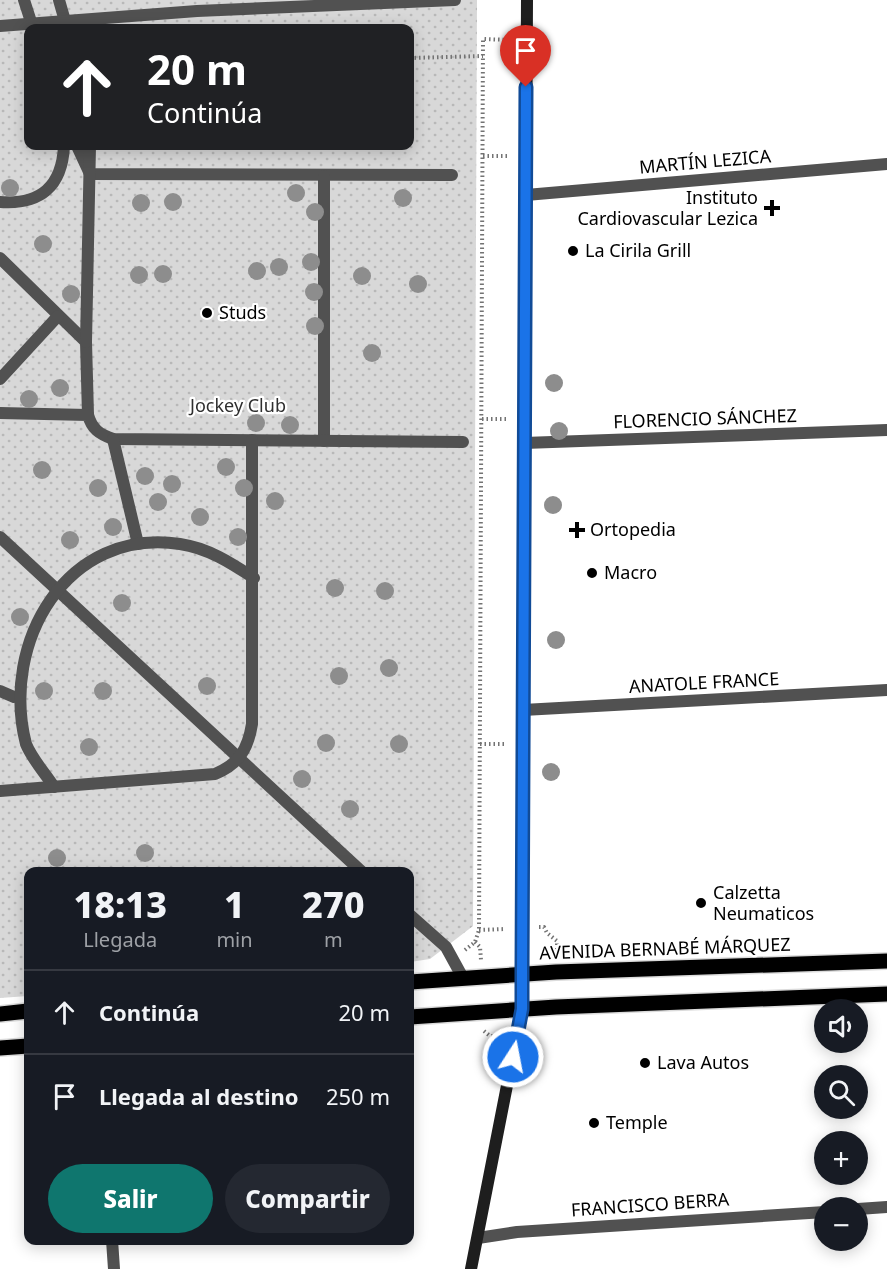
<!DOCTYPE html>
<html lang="es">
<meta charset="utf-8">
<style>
:root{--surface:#171b24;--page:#242831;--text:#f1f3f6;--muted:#9ea1a6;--line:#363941;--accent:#0f766e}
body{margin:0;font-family:"Noto Sans",sans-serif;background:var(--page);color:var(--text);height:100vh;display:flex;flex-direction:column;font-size:22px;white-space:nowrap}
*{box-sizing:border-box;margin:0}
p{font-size:20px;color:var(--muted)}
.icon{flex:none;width:33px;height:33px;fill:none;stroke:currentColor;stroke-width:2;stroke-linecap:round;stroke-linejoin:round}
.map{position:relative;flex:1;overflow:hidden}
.panel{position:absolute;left:24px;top:867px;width:390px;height:378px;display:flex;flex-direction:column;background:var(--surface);border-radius:12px;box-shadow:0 3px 15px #0003}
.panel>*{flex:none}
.guide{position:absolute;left:24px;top:24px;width:390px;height:126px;border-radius:12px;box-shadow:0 3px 15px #0003;background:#202124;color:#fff;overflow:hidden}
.fabs{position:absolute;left:814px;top:999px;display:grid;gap:12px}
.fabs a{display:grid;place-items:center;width:54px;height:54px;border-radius:50%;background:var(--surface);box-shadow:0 3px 15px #0003;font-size:30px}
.pin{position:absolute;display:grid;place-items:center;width:51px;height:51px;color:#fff;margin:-62px -26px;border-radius:50% 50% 50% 0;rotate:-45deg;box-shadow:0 0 6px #0007}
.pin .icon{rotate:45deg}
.me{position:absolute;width:66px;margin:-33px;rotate:11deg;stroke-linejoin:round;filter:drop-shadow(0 0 4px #0008)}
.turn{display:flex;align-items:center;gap:21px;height:126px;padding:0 24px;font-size:27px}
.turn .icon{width:78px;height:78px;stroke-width:2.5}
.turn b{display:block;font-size:42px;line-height:51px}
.eta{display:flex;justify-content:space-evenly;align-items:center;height:102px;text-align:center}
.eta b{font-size:36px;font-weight:800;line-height:42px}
.cta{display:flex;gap:12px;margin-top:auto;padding:12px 24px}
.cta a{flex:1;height:69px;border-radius:36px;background:var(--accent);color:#fff;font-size:24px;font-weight:800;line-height:69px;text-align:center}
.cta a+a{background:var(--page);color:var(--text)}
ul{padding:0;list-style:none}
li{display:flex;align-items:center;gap:18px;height:84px;padding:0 24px;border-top:2px solid var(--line)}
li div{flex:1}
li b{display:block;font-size:22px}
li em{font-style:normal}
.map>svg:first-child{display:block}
.park{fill:url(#park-dots);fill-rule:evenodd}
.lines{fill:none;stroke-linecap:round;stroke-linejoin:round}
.primary-casing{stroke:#dbdbdb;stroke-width:18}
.path{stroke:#737373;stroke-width:4;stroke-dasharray:1.5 3;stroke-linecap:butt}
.service{stroke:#515151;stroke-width:12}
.minor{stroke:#515151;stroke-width:12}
.secondary{stroke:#1e1e1e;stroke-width:12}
.primary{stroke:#000;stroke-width:15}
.tree{fill:#8d8d8d}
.route-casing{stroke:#114b97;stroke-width:15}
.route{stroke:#1a73e8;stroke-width:10}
.poi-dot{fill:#000;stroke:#fff;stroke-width:2}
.labels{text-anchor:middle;stroke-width:4.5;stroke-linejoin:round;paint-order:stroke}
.street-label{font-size:18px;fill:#000;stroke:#fff}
.poi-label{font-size:18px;fill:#000;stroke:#fff;text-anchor:start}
.park-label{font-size:18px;fill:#2f2f2f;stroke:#fff}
</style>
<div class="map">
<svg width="887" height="1269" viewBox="0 0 887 1269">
<defs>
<pattern id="park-dots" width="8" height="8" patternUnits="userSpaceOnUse" patternTransform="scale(1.5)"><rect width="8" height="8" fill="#d8d8d8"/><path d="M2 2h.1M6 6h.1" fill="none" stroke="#b8b8b8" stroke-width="1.8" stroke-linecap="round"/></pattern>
</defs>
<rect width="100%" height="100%" fill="#fff"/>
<path class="park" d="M 0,0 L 477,0 L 473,926 L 430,959 L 410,962 L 410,872 L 28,872 L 28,996 L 0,998 ZM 28,28 L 410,28 L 410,146 L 28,146 Z"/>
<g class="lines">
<g class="primary-casing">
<g id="primary">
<polyline points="410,982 556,972 887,961"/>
<polyline points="0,1014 28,1011"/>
<polyline points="410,1017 556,1007 887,994"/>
<polyline points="0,1048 28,1046"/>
</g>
</g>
<g class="path">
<polyline points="410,58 483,56"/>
<polyline points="483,156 510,156"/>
<polyline points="482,419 508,419"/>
<polyline points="480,744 507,744"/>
<polyline points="539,927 544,927 547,933 557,941 557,954"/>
<polyline points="479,930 505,929"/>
<polyline points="475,942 480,947 481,960"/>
<polyline points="465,950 475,942 479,930 483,39 510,40"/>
<polyline points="484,1031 490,1036 501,1036"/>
</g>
<g class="service">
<polyline points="24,0 33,28"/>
<polyline points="59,0 65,21"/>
<polyline points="0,26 197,11 455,0"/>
<polyline points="77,146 90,174 452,175"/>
<polyline points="324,176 324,441"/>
<path d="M 0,202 C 41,205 62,186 64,146"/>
<polyline points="0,258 86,342 88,415"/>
<polyline points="86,342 90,146"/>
<polyline points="0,379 58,316"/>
<path d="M 0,413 L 88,415 C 92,429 99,434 113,439 L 463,442"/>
<polyline points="113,439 138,544"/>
<polyline points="0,537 362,872"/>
<polyline points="0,691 14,697"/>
<path d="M 54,787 C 45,773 32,759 26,744 C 0,642 67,527 180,544 C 208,548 231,563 254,578"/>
<path d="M 0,791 L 215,774 C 239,764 248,749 252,724 L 252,440"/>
<polyline points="410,915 446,947 463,978"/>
</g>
<g class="minor">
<polyline points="526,195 887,164"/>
<polyline points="524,443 887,430"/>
<polyline points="523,710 887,690"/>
<polyline points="858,1209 887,1207"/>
<polyline points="478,1238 517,1232 825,1212"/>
<polyline points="112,1240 114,1269"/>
</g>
<polyline class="secondary" points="471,1269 522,1009 527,0"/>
<use href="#primary" class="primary"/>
</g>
<g class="tree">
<circle cx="10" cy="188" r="9"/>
<circle cx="296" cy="193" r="9"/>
<circle cx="403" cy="198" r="9"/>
<circle cx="173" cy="202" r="9"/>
<circle cx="141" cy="203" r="9"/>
<circle cx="315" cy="212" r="9"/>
<circle cx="43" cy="244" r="9"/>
<circle cx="311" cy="262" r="9"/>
<circle cx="279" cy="267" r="9"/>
<circle cx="257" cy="271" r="9"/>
<circle cx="163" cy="274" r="9"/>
<circle cx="139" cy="275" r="9"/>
<circle cx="362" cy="276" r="9"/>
<circle cx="418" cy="284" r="9"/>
<circle cx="314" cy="292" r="9"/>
<circle cx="71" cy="294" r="9"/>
<circle cx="315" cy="326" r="9"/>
<circle cx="372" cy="353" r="9"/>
<circle cx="554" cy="383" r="9"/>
<circle cx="60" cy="388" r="9"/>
<circle cx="29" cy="399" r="9"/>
<circle cx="256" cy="423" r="9"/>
<circle cx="290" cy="425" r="9"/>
<circle cx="559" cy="431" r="9"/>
<circle cx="226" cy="467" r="9"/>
<circle cx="42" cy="470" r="9"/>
<circle cx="145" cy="476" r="9"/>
<circle cx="172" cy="484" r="9"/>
<circle cx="98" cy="488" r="9"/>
<circle cx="244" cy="488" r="9"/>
<circle cx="275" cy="501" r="9"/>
<circle cx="158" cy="502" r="9"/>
<circle cx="553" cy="505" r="9"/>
<circle cx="200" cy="517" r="9"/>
<circle cx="113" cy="527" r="9"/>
<circle cx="238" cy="537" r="9"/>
<circle cx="70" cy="540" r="9"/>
<circle cx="335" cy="588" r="9"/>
<circle cx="385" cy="591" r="9"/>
<circle cx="122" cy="603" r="9"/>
<circle cx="20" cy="617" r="9"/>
<circle cx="556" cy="640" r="9"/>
<circle cx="389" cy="668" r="9"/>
<circle cx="339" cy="676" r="9"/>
<circle cx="207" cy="686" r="9"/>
<circle cx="44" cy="691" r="9"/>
<circle cx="103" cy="691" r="9"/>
<circle cx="326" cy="743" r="9"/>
<circle cx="399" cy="744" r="9"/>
<circle cx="89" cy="747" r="9"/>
<circle cx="551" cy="772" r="9"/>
<circle cx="302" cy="779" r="9"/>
<circle cx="350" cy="809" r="9"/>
<circle cx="145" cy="853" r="9"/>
<circle cx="57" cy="858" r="9"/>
</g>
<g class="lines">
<g class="route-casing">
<polyline id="route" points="513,1057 522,1009 522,973 526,87"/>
</g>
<use href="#route" class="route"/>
</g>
<g class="poi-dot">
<path d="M769 199h6v6h6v6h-6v6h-6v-6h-6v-6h6z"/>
<circle cx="573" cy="251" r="6"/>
<circle cx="207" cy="313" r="6"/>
<path d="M574 521h6v6h6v6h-6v6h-6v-6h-6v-6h6z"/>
<circle cx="592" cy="573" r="6"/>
<circle cx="701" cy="903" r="6"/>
<circle cx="645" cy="1063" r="6"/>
<circle cx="594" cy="1123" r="6"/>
</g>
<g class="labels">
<g class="street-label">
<text transform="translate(705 162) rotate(-5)" y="6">MARTÍN LEZICA</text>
<text transform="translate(705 419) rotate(-2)" y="6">FLORENCIO SÁNCHEZ</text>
<text transform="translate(704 683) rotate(-3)" y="6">ANATOLE FRANCE</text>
<text transform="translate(665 949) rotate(-2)" y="6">AVENIDA BERNABÉ MÁRQUEZ</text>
<text transform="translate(650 1205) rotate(-4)" y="6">FRANCISCO BERRA</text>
</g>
<g class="poi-label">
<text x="758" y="204" text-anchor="end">Instituto<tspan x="758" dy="21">Cardiovascular Lezica</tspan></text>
<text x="585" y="257">La Cirila Grill</text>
<text x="219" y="319">Studs</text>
<text x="590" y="536">Ortopedia</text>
<text x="604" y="579">Macro</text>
<text x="713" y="899">Calzetta<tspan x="713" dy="21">Neumaticos</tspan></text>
<text x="657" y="1069">Lava Autos</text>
<text x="606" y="1129">Temple</text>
</g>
<g class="park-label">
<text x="238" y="412">Jockey Club</text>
</g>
</g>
</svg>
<div class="fabs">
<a><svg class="icon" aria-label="sound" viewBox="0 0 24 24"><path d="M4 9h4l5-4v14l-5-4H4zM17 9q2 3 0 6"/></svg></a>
<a><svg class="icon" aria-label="search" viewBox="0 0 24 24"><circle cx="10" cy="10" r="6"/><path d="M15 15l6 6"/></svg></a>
<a>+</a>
<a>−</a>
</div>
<div class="pin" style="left:526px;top:87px;background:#d93025"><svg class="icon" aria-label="arrive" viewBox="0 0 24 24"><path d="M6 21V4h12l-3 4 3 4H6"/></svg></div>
<svg class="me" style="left:513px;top:1057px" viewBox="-20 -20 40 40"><circle r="17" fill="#1a73e8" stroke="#fff" stroke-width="3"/><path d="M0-11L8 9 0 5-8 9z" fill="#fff"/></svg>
<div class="guide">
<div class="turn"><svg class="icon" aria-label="ahead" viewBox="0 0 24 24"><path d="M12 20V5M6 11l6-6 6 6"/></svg><div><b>20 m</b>Continúa</div></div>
</div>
<section class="panel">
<div class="eta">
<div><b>18:13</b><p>Llegada</p></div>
<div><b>1</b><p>min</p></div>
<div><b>270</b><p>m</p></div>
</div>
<ul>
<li><svg class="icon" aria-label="ahead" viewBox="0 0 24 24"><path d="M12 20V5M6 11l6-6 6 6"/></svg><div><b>Continúa</b></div><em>20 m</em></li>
<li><svg class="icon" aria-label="arrive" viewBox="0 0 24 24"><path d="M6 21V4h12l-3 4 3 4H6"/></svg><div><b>Llegada al destino</b></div><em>250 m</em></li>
</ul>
<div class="cta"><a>Salir</a><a>Compartir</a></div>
</section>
</div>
